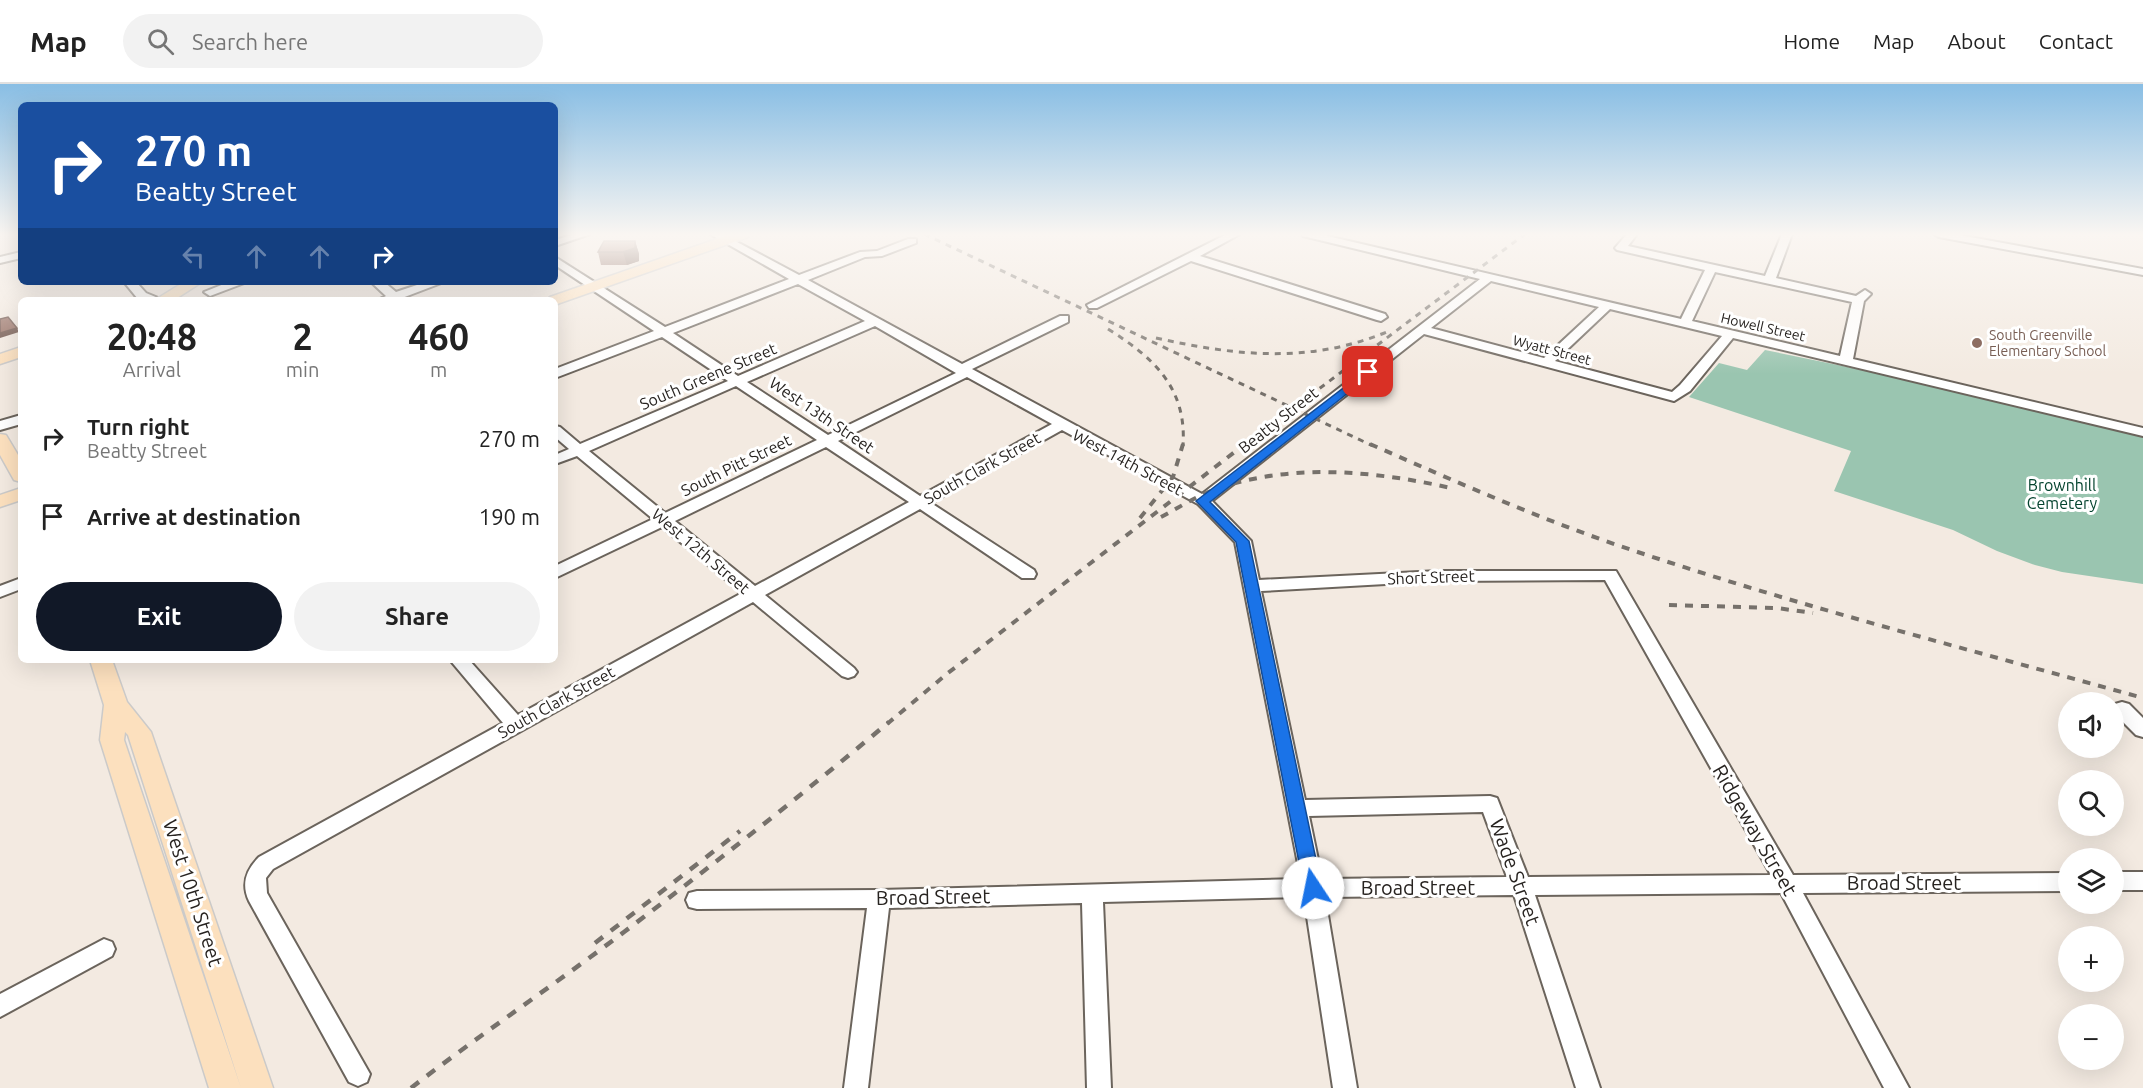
<!DOCTYPE html>
<meta charset="utf-8">
<style>
:root{--surface:#fff;--page:#f2f2f2;--text:#222;--muted:#767676;--line:#e0e0e0;--accent:#111827}
body{margin:0;font-family:Ubuntu,sans-serif;background:var(--page);color:var(--text);height:100vh;display:flex;flex-direction:column;font-size:22px;white-space:nowrap}
*{box-sizing:border-box;margin:0}
p{font-size:20px;color:var(--muted)}
.icon{flex:none;width:33px;height:33px;fill:none;stroke:currentColor;stroke-width:2;stroke-linecap:round;stroke-linejoin:round}
.map{position:relative;flex:1;overflow:hidden}
.sheet{position:absolute;left:18px;top:213px;width:540px;height:366px;display:flex;flex-direction:column;background:var(--surface);border-radius:9px;box-shadow:0 6px 24px #0002}
.sheet>*{flex:none}
.top-card{position:absolute;left:18px;top:18px;width:540px;height:183px;border-radius:9px;box-shadow:0 6px 24px #0002;background:#1a4fa0;color:#fff;overflow:hidden}
.fabs{position:absolute;left:2058px;top:608px;display:grid;gap:12px}
.fabs a{display:grid;place-items:center;width:66px;height:66px;border-radius:50%;background:var(--surface);box-shadow:0 6px 24px #0002;font-size:30px}
.pin{position:absolute;display:grid;place-items:center;width:51px;height:51px;color:#fff;margin:-26px;border-radius:12px;box-shadow:0 3px 9px #0006}
.me{position:absolute;width:66px;margin:-33px;rotate:349deg;stroke-linejoin:round;filter:drop-shadow(0 0 4px #0008)}
.turn{display:flex;align-items:center;gap:21px;height:126px;padding:0 18px;font-size:27px}
.turn .icon{width:78px;height:78px;stroke-width:2.5}
.turn b{display:block;font-size:42px;line-height:51px}
.lanes{display:flex;align-items:center;height:57px;padding:0 18px;background:#0003;justify-content:center;gap:30px;direction:ltr}
.lanes .off{opacity:.35}
.eta{display:flex;justify-content:space-evenly;align-items:center;height:102px;text-align:center}
.eta b{font-size:36px;font-weight:600;line-height:42px}
.action{display:flex;gap:12px;margin-top:auto;padding:12px 18px}
.action a{flex:1;height:69px;border-radius:36px;background:var(--accent);color:#fff;font-size:24px;font-weight:600;line-height:69px;text-align:center}
.action a+a{background:var(--page);color:var(--text)}
ul{padding:0;list-style:none}
li{display:flex;align-items:center;gap:18px;height:78px;padding:0 18px}
li div{flex:1}
li b{display:block;font-size:22px}
li em{font-style:normal}
header{display:flex;align-items:center;gap:36px;box-sizing:border-box;height:84px;padding:0 30px;background:var(--surface);border-bottom:2px solid var(--line)}
header strong{font-size:28px}
nav{display:flex;gap:33px;margin-inline-start:auto;font-size:21px}
.search{width:420px;height:54px;background:var(--page);display:flex;align-items:center;gap:15px;box-sizing:border-box;padding:0 21px;border-radius:33px;color:var(--muted);font-size:22px}
.map>svg:first-child{display:block}
.green{fill:#9ac5b0}
.lines{fill:none;stroke-linecap:round;stroke-linejoin:round}
.minor-casing{stroke:#6b645c;stroke-width:4}
.major-casing{stroke:#cbcac9;stroke-width:3}
.minor{fill:#fff;fill-rule:evenodd}
.major{fill:#fce0be;fill-rule:evenodd}
.rail-far2{stroke:#76716b;stroke-width:3;stroke-dasharray:6 6;stroke-linecap:butt}
.rail-far1{stroke:#76716b;stroke-width:4;stroke-dasharray:8 8;stroke-linecap:butt}
.rail{stroke:#76716b;stroke-width:4.5;stroke-dasharray:10 10;stroke-linecap:butt}
.wall{fill:#7e5a50}
.shaded-wall{fill:#674a41}
.building{fill:#93695d;stroke:#674a41;stroke-width:1.5}
.route{fill:#1a73e8;stroke:#114b97;stroke-width:1.5}
.education-dot{fill:#8d6e63;stroke:#fff;stroke-width:2}
.labels{text-anchor:middle;stroke-width:6;stroke-linejoin:round;paint-order:stroke}
.far-street-label{font-size:14px;fill:#272320;stroke:#fff}
.far-education-label{font-size:14px;fill:#785e54;stroke:#fff;text-anchor:start}
.street-label{font-size:16px;fill:#272320;stroke:#fff}
.park-label{font-size:16px;fill:#05442f;stroke:#fff}
.near-street-label{font-size:20px;fill:#272320;stroke:#fff}
</style>
<header>
<strong>Map</strong>
<div class="search"><svg class="icon" aria-label="search" viewBox="0 0 24 24"><circle cx="10" cy="10" r="6"/><path d="M15 15l6 6"/></svg>Search here</div>
<nav><a>Home</a><a>Map</a><a>About</a><a>Contact</a></nav>
</header>
<div class="map">
<svg width="2143" height="1004" viewBox="0 0 2143 1004">
<rect width="100%" height="100%" fill="#f3eae1"/>
<polygon class="green" points="1765,266 1901,294 2143,353 2143,500 2062,488 2035,481 1997,467 1953,446 1834,407 1851,367 1689,313 1719,279 1747,286"/>
<g class="lines">
<g class="minor-casing">
<g id="minor">
<polygon points="575,150 590,150 555,162 555,156"/>
<path d="M 710,150 L 722,150 L 799,191 L 860,168 L 877,167 L 908,155 L 916,155 L 916,159 L 882,172 L 865,173 L 808,196 L 962,280 L 1060,232 L 1068,232 L 1068,238 L 972,285 L 1202,410 L 1480,195 L 1303,152 L 1302,150 L 1319,150 L 1681,235 L 1705,186 L 1617,166 L 1615,164 L 1627,150 L 1637,150 L 1628,162 L 1765,192 L 1782,150 L 1792,150 L 1776,194 L 1856,212 L 1865,206 L 1871,210 L 1864,217 L 1853,275 L 2143,344 L 2143,352 L 1733,254 L 1690,307 L 1674,317 L 1424,250 L 1212,417 L 1251,457 L 1259,496 L 1439,487 L 1616,487 L 1793,791 L 2068,789 L 2068,807 L 1803,809 L 1909,1004 L 1884,1004 L 1781,809 L 1535,811 L 1600,1004 L 1576,1004 L 1514,811 L 1325,813 L 1357,1004 L 1333,1004 L 1304,813 L 1103,818 L 1111,1004 L 1087,1004 L 1082,819 L 889,824 L 868,1004 L 844,1004 L 867,824 L 697,825 L 689,823 L 686,816 L 689,809 L 697,807 L 879,806 L 1301,795 L 1235,458 L 1198,420 L 1062,346 L 931,419 L 1034,486 L 1036,490 L 1034,494 L 1022,494 L 920,425 L 765,511 L 854,584 L 857,588 L 854,592 L 848,594 L 842,592 L 753,518 L 273,785 L 266,794 L 267,809 L 370,990 L 367,998 L 358,1002 L 349,998 L 249,817 C 241,800 246,786 259,773 L 503,639 L 450,576 L 469,576 L 518,631 L 742,509 L 662,443 L 555,494 L 555,482 L 653,435 L 577,372 L 555,380 L 555,371 L 569,365 L 555,353 L 555,342 L 560,343 L 580,360 L 728,297 L 662,253 L 555,294 L 555,285 L 654,247 L 555,181 L 555,173 L 665,243 L 789,195 ZM 1715,188 L 1852,218 L 1840,272 L 1692,237 ZM 1491,197 L 1599,223 L 1544,274 L 1431,244 ZM 798,200 L 865,237 L 738,292 L 673,249 ZM 1610,225 L 1722,252 L 1680,301 L 1672,308 L 1555,277 ZM 875,242 L 956,289 L 828,351 L 747,298 ZM 967,293 L 1052,340 L 920,412 L 838,357 ZM 736,302 L 817,356 L 665,429 L 589,367 ZM 826,363 L 909,418 L 755,502 L 675,437 ZM 1605,496 L 1771,791 L 1528,793 L 1497,714 L 1490,712 L 1305,716 L 1261,507 L 1439,497 ZM 1483,728 L 1507,793 L 1322,795 L 1309,732 Z"/>
<polygon points="1227,150 1240,150 1200,172 1385,230 1387,233 1381,237 1377,236 1191,177 1097,224 1089,224 1087,221"/>
<polygon points="1934,150 1954,150 2143,185 2143,191 1939,153"/>
<polygon points="21,168 21,174 0,179 0,173"/>
<polygon points="124,198 136,198 146,209 163,216 138,215"/>
<polygon points="229,198 247,198 210,212 204,208"/>
<polygon points="371,198 384,198 396,208 426,198 444,198 402,214 404,216 378,216 386,212"/>
<polygon points="21,331 21,340 0,346 0,337"/>
<polygon points="21,494 21,505 0,513 0,502"/>
<polygon points="2122,618 2129,620 2143,634 2143,653 2136,651 2115,630 2114,626 2115,620"/>
<rect x="2114" y="788" width="29" height="18"/>
<polygon points="104,855 112,858 115,865 112,872 0,933 0,910"/>
</g>
</g>
<g class="major-casing">
<g id="major">
<polygon points="731,150 750,150 748,153 560,219 555,221 555,216 547,216 550,213"/>
<polygon points="184,198 202,198 174,216 155,216"/>
<polygon points="21,263 21,273 0,280 0,270"/>
<polygon points="0,350 6,351 21,376 21,398 14,396 0,371"/>
<polygon points="21,404 21,416 0,423 0,411"/>
<polygon points="90,576 112,576 127,618 151,648 273,1004 241,1004 128,651 125,648 124,656 241,1004 209,1004 100,656 104,621"/>
</g>
</g>
<use href="#minor" class="minor"/>
<use href="#major" class="major"/>
<g class="rail-far2">
<polyline points="924,150 1373,362"/>
<path d="M 1108,245 C 1154,274 1187,304 1183,362"/>
<path d="M 1156,254 C 1237,272 1311,280 1389,247"/>
<polyline points="1243,362 1525,150"/>
</g>
<g class="rail-far1">
<path d="M 1370,360 C 1452,396 1533,432 1617,461 C 1790,520 1968,565 2143,614"/>
<path d="M 1161,433 C 1180,423 1198,411 1219,404 C 1294,379 1375,387 1451,404"/>
<polyline points="1140,434 1173,393 1183,360"/>
<polyline points="1669,521 1777,524 1813,529"/>
<polyline points="887,640 948,589 1245,360"/>
</g>
<g class="rail">
<polyline points="595,859 740,747"/>
<path d="M 411,1004 C 481,950 554,901 624,848 C 714,780 803,710 889,638"/>
</g>
</g>
<polygon class="wall" points="635,157 639,170 639,177 627,181 601,181 598,168"/>
<g class="shaded-wall">
<polygon points="635,157 639,170 639,177 627,181 623,168"/>
<polygon points="17,244 19,248 0,254 0,249"/>
</g>
<g class="building">
<polygon points="604,157 635,157 635,164 623,168 598,168"/>
<polygon points="8,233 17,244 0,249 0,235"/>
</g>
<linearGradient id="sky" x2="0" y2="1"><stop stop-color="#89bee4"/><stop offset="0.52" stop-color="#faf6f2"/><stop offset="1" stop-color="#faf6f2" stop-opacity="0"/></linearGradient>
<rect width="2143" height="290" fill="url(#sky)"/>
<polygon class="route" points="1368,285 1372,286 1372,290 1210,418 1249,457 1322,804 1319,810 1313,812 1307,810 1304,804 1236,458 1196,417"/>
<circle class="education-dot" cx="1977" cy="259" r="6"/>
<g class="labels">
<g class="far-street-label">
<text transform="translate(1763 243) rotate(13)" y="5">Howell Street</text>
<text transform="translate(1552 266) rotate(15)" y="5">Wyatt Street</text>
</g>
<g class="far-education-label">
<text x="1989" y="256">South Greenville<tspan x="1989" dy="16">Elementary School</tspan></text>
</g>
<g class="street-label">
<text transform="translate(708 292) rotate(-23)" y="6">South Greene Street</text>
<text transform="translate(822 331) rotate(34)" y="6">West 13th Street</text>
<text transform="translate(1278 336) rotate(-38)" y="6">Beatty Street</text>
<text transform="translate(1128 378) rotate(28)" y="6">West 14th Street</text>
<text transform="translate(736 381) rotate(-26)" y="6">South Pitt Street</text>
<text transform="translate(982 384) rotate(-29)" y="6">South Clark Street</text>
<text transform="translate(701 467) rotate(40)" y="6">West 12th Street</text>
<text transform="translate(1431 493) rotate(-2)" y="6">Short Street</text>
<text transform="translate(556 618) rotate(-29)" y="6">South Clark Street</text>
</g>
<g class="park-label">
<text x="2062" y="407">Brownhill<tspan x="2062" dy="18">Cemetery</tspan></text>
</g>
<g class="near-street-label">
<text transform="translate(1755 746) rotate(60)" y="7">Ridgeway Street</text>
<text transform="translate(1515 788) rotate(70)" y="7">Wade Street</text>
<text x="1904" y="806">Broad Street</text>
<text x="1418" y="811">Broad Street</text>
<text transform="translate(193 809) rotate(72)" y="7">West 10th Street</text>
<text transform="translate(933 813) rotate(-1)" y="7">Broad Street</text>
</g>
</g>
</svg>
<div class="fabs">
<a><svg class="icon" aria-label="sound" viewBox="0 0 24 24"><path d="M4 9h4l5-4v14l-5-4H4zM17 9q2 3 0 6"/></svg></a>
<a><svg class="icon" aria-label="search" viewBox="0 0 24 24"><circle cx="10" cy="10" r="6"/><path d="M15 15l6 6"/></svg></a>
<a><svg class="icon" aria-label="layers" viewBox="0 0 24 24"><path d="M12 4l9 5-9 5-9-5zM3 14l9 5 9-5"/></svg></a>
<a>+</a>
<a>−</a>
</div>
<div class="pin" style="left:1368px;top:288px;background:#d93025"><svg class="icon" aria-label="arrive" viewBox="0 0 24 24"><path d="M6 21V4h12l-3 4 3 4H6"/></svg></div>
<svg class="me" style="left:1313px;top:804px" viewBox="-20 -20 40 40"><circle r="19" fill="#fff"/><path d="M0-13L10 11 0 6-10 11z" fill="#1a73e8"/></svg>
<div class="top-card">
<div class="turn"><svg class="icon" aria-label="right" viewBox="0 0 24 24"><path d="M7 20v-9h11M14 6l5 5-5 5"/></svg><div><b>270 m</b>Beatty Street</div></div>
<div class="lanes"><svg class="icon off" aria-label="left" viewBox="0 0 24 24"><path d="M17 20v-9H6M10 6l-5 5 5 5"/></svg><svg class="icon off" aria-label="ahead" viewBox="0 0 24 24"><path d="M12 20V5M6 11l6-6 6 6"/></svg><svg class="icon off" aria-label="ahead" viewBox="0 0 24 24"><path d="M12 20V5M6 11l6-6 6 6"/></svg><svg class="icon" aria-label="right" viewBox="0 0 24 24"><path d="M7 20v-9h11M14 6l5 5-5 5"/></svg></div>
</div>
<section class="sheet">
<div class="eta">
<div><b>20:48</b><p>Arrival</p></div>
<div><b>2</b><p>min</p></div>
<div><b>460</b><p>m</p></div>
</div>
<ul>
<li><svg class="icon" aria-label="right" viewBox="0 0 24 24"><path d="M7 20v-9h11M14 6l5 5-5 5"/></svg><div><b>Turn right</b><p>Beatty Street</p></div><em>270 m</em></li>
<li><svg class="icon" aria-label="arrive" viewBox="0 0 24 24"><path d="M6 21V4h12l-3 4 3 4H6"/></svg><div><b>Arrive at destination</b></div><em>190 m</em></li>
</ul>
<div class="action"><a>Exit</a><a>Share</a></div>
</section>
</div>
